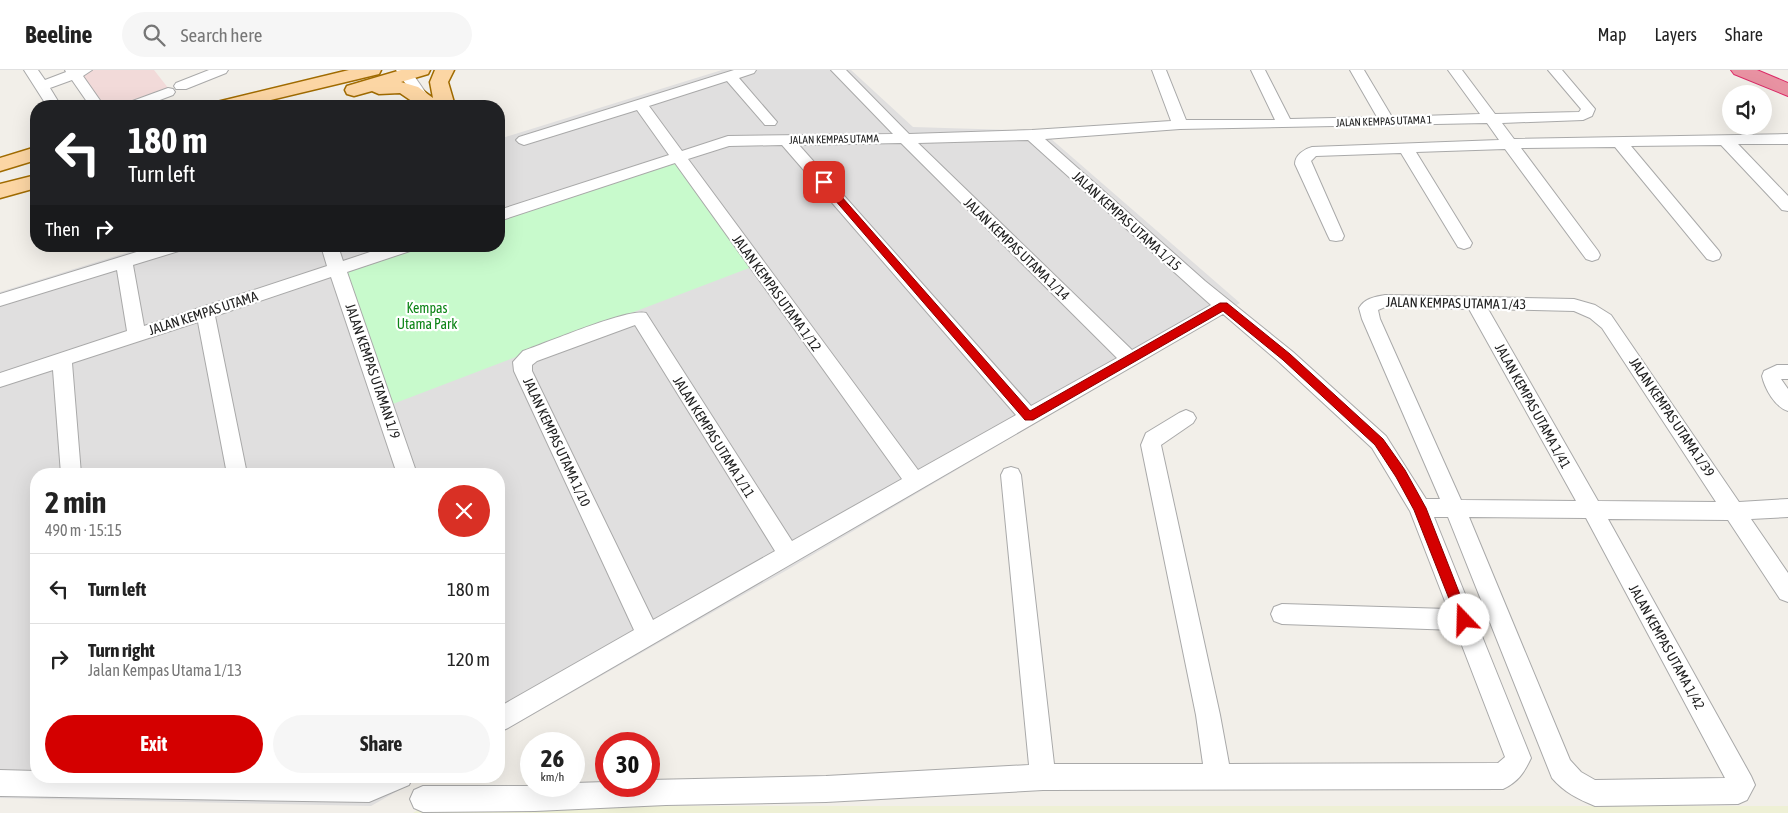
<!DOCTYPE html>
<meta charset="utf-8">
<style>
:root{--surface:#fff;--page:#f6f6f6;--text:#222;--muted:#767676;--line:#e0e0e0;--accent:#d40000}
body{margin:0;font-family:"Asap Condensed",sans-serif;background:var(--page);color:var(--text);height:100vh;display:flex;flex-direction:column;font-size:19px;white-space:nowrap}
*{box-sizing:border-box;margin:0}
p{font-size:16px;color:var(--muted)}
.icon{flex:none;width:28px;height:28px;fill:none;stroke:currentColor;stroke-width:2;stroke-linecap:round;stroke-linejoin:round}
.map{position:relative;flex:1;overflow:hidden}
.details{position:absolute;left:30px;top:398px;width:475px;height:315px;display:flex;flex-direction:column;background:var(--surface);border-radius:20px;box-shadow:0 5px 20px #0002}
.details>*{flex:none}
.hud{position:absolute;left:30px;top:30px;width:475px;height:152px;border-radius:20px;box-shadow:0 5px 20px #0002;background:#202124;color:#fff;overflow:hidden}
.tools{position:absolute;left:1722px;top:15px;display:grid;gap:10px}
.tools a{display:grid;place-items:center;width:50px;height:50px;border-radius:50%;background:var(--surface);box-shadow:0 5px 20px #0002;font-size:25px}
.speed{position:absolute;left:520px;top:662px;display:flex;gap:10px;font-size:25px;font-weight:700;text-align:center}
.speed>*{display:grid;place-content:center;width:65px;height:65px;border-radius:50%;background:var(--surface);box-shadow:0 5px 20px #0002;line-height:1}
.speed small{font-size:12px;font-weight:400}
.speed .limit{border:8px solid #d22;background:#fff;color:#111}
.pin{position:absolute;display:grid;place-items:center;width:42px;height:42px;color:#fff;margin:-21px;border-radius:10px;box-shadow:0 2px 8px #0006}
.me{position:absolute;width:55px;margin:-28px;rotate:339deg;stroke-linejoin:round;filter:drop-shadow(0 0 4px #0008)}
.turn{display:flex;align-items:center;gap:18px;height:105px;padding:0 15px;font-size:22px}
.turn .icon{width:65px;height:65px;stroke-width:2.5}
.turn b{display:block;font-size:35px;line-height:42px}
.then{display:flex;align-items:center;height:48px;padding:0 15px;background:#0003;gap:10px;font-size:19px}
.round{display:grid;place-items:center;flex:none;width:52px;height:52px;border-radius:26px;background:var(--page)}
.summary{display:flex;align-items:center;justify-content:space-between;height:85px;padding:0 15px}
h1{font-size:30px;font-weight:700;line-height:38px}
.cta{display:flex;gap:10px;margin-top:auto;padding:10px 15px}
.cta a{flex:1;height:58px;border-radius:30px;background:var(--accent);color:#fff;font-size:20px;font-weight:700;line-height:58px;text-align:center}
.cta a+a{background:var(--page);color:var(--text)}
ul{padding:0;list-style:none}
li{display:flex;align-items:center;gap:15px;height:70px;padding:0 15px;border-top:1px solid var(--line)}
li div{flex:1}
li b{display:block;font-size:19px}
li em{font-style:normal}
header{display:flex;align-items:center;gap:30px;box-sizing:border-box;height:70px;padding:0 25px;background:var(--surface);border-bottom:1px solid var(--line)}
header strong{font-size:24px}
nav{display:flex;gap:28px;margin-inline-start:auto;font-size:18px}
.search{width:350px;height:45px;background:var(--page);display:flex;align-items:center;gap:12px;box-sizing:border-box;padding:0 18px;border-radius:28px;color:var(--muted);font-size:19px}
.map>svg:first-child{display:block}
.residential{fill:#e0dfdf}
.commercial{fill:#f2dad9}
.farmland{fill:#eef0d5}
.park{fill:#c8facc}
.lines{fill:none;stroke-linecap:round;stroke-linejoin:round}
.minor-casing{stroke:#a9a9a9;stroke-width:2}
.major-casing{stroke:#a06b00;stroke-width:3}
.highway-casing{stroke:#dc2a67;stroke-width:2}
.minor{fill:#fff;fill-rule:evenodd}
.major{fill:#fcd6a4;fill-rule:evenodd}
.highway{fill:#e892a2;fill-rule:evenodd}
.route{fill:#d40000;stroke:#8a0000}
.labels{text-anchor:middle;stroke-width:4.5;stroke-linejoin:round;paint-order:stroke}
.far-street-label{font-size:11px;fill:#222;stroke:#fff}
.street-label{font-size:14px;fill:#222;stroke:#fff}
.park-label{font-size:14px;fill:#0c8416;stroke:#fff}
</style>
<header>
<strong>Beeline</strong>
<div class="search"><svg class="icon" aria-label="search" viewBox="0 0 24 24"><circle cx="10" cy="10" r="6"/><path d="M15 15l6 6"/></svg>Search here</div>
<nav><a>Map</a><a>Layers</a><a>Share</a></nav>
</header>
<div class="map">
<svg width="1788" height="743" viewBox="0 0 1788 743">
<rect width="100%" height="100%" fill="#f2efe9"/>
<polygon class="residential" points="722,0 851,0 913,57 1042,61 1240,233 787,500 499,664 499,404 36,404 36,706 424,706 371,736 0,728 0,222 148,176 499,176 499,69"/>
<polygon class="commercial" points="67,0 154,0 172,23 137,36 91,36"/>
<polygon class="farmland" points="424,736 1788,736 1788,743 413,743"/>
<polygon class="park" points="679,87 757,195 385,337 337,199 407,176 499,176 499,146"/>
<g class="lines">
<g class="minor-casing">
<g id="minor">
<polygon points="24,0 38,0 45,10 66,2 65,0 92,0 83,6 104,36 90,36 72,10 50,18 61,36 47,36"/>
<polygon points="209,0 228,0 226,3 186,19 176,19 174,16 176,13"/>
<polygon points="396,0 410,0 435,36 421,36"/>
<path d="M 734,0 L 756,0 L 754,3 L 739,8 L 777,52 L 775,55 L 765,55 L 727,11 L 649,36 L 682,81 L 728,66 L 893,64 L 831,0 L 846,0 L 909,64 L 1032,60 L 1171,51 L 1152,0 L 1166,0 L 1186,50 L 1275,50 L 1251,0 L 1265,0 L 1290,49 L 1377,47 L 1350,0 L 1364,0 L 1392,47 L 1480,44 L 1448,0 L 1462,0 L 1495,44 L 1579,42 L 1581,39 L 1548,0 L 1562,0 L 1595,39 L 1592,46 L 1583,50 L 1502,53 L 1514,69 L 1788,64 L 1788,74 L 1738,74 L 1788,126 L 1788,141 L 1782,140 L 1721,75 L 1631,76 L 1719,181 L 1721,185 L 1719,189 L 1713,191 L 1707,189 L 1615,77 L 1521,78 L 1598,181 L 1600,185 L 1598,189 L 1592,191 L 1586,189 L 1505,79 L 1416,82 L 1472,173 L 1470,177 L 1464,179 L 1458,177 L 1401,83 L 1316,86 L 1311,91 L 1344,166 L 1342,170 L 1336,171 L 1330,170 L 1328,166 L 1295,94 C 1295,85 1304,79 1312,77 L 1499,70 L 1487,53 L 1180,59 L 1045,69 L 1205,211 L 1293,282 L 1386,366 L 1426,429 L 1440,429 L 1362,249 L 1359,238 C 1365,228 1375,227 1385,225 L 1574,229 L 1595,235 L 1611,245 L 1739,432 L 1788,429 L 1788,447 L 1751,449 L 1788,503 L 1788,532 L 1780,529 L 1728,450 L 1608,449 L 1751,706 L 1755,715 L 1747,730 L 1738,734 L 1595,736 C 1578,729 1564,722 1552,708 L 1448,447 L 1434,447 L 1531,688 C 1524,703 1518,712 1503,719 L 1043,720 L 826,732 L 666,735 L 535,741 L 423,742 L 414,738 L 410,729 L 414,720 L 423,716 L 574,716 L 574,713 L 606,712 L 606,716 L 649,716 L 649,710 L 826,706 L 1029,695 L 1001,405 L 1004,399 L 1011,397 L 1018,399 L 1021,405 L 1054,694 L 1203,694 L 1196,645 L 1141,375 L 1146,363 L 1179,343 L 1186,340 L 1193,343 L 1196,348 L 1193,353 L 1161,375 L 1220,645 L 1229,694 L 1498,693 L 1505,687 L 1456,560 L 1282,554 L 1274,551 L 1271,544 L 1274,537 L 1282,534 L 1448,539 L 1410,441 L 1372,378 L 1279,292 L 1223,244 L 508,658 L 499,662 L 499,637 L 634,560 L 514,301 L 513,292 L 523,281 C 547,273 627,238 646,243 L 792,471 L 902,409 L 675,93 L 499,151 L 499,140 L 669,85 L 637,40 L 524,75 L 519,73 L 516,70 L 519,67 ZM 1028,70 L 1193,219 L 1211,235 L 1132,280 L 918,73 ZM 901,73 L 1117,288 L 1031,336 L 799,75 ZM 782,75 L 1016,345 L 918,400 L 688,89 L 729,76 ZM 1385,237 L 1469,239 L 1576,431 L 1461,430 L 1380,249 L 1378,240 ZM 1488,239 L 1574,241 L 1590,248 L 1602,258 L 1716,432 L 1598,431 ZM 635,255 L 775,481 L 653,550 L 532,301 L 532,295 L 537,291 ZM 1469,447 L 1586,448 L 1725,708 L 1595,710 L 1581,702 L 1570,690 Z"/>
<polygon points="168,18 173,19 175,22 173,25 144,36 125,36 127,33"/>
<polygon points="156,176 184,176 182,180 133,195 144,256 327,196 321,176 338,176 343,191 388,176 415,176 413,180 347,202 417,404 397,404 331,207 215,246 247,404 227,404 198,252 72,293 81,404 61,404 53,300 0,317 0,303 127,261 117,200 0,236 0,224"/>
<path d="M 1777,295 L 1788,295 L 1788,309 L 1781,309 L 1788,319 L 1788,341 C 1775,337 1765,319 1762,306 L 1764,301 Z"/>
<polygon points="0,700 36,701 36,706 413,706 409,715 369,732 0,726"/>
</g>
</g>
<g class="major-casing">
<g id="major">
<polygon points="349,0 381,0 379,4 246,36 214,36 217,32"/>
<polygon points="401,0 430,0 428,4 401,12 418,17 433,28 430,12 435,0 454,0 448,12 455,36 419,36 400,23 379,24 372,21 354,26 347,24 345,20 347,16"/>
<polygon points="36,77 36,90 0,101 0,88"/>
<polygon points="36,105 36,118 0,128 0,114"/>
</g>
</g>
<g class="highway-casing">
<polygon id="highway" points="1731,0 1757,0 1788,13 1788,26 1734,4"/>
</g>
<use href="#minor" class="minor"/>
<use href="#major" class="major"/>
<use href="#highway" class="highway"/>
</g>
<polygon class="route" points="824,109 827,110 1030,341 1220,233 1227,233 1290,284 1383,369 1405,400 1426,438 1470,550 1468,554 1464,556 1459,554 1414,440 1396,407 1375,375 1283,290 1223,241 1033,350 1025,350 821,114 820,112"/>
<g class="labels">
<g class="far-street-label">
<text transform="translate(1384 51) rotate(-2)" y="4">JALAN KEMPAS UTAMA 1</text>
<text transform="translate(834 69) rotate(-1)" y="4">JALAN KEMPAS UTAMA</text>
</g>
<g class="street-label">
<text transform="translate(1127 151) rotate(42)" y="5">JALAN KEMPAS UTAMA 1/15</text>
<text transform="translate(1017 179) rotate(44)" y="5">JALAN KEMPAS UTAMA 1/14</text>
<text transform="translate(777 223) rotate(54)" y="5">JALAN KEMPAS UTAMA 1/12</text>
<text transform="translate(1456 233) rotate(1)" y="5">JALAN KEMPAS UTAMA 1/43</text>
<text transform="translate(203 243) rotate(-18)" y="5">JALAN KEMPAS UTAMA</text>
<text transform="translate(373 301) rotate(71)" y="5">JALAN KEMPAS UTAMAN 1/9</text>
<text transform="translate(1533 336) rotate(61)" y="5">JALAN KEMPAS UTAMA 1/41</text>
<text transform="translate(1672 347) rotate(56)" y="5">JALAN KEMPAS UTAMA 1/39</text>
<text transform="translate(714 367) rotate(58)" y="5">JALAN KEMPAS UTAMA 1/11</text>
<text transform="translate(557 372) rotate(65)" y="5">JALAN KEMPAS UTAMA 1/10</text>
<text transform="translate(1667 577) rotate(61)" y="5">JALAN KEMPAS UTAMA 1/42</text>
</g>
<g class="park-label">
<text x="427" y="243">Kempas<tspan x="427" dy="16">Utama Park</tspan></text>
</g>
</g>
</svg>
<div class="tools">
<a><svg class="icon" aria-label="sound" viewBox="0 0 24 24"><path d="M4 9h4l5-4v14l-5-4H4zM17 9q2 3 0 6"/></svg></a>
</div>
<div class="speed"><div>26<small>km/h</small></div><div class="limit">30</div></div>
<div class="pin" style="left:824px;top:112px;background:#d93025"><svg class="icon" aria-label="arrive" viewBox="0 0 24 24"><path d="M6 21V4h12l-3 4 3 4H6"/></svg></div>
<svg class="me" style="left:1464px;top:550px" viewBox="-20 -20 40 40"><circle r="19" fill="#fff"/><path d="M0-13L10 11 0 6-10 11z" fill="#d40000"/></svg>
<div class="hud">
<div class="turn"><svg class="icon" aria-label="left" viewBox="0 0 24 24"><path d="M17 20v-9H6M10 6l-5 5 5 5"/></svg><div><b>180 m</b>Turn left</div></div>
<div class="then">Then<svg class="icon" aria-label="right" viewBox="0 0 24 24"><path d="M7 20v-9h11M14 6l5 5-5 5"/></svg></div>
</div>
<section class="details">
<div class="summary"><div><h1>2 min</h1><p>490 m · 15:15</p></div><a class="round" style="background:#d93025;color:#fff"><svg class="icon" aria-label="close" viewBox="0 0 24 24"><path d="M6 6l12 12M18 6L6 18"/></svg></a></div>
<ul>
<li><svg class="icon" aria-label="left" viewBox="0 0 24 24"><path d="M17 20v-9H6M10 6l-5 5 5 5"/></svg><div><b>Turn left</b></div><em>180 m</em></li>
<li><svg class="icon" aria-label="right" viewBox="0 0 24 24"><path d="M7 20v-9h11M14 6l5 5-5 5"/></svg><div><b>Turn right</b><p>Jalan Kempas Utama 1/13</p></div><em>120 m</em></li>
</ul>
<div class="cta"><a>Exit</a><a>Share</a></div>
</section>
</div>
